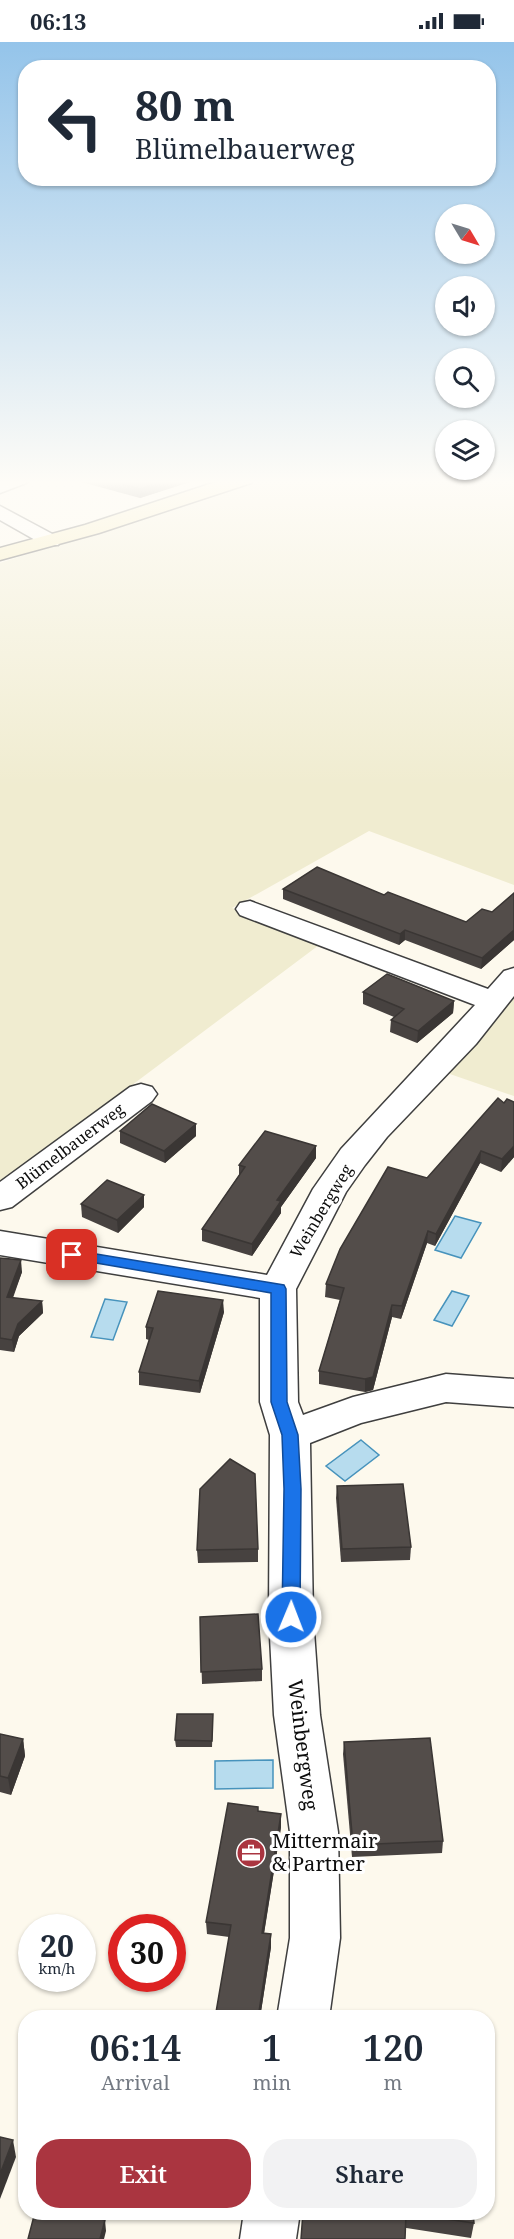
<!DOCTYPE html>
<meta charset="utf-8">
<style>
:root{--surface:#fff;--page:#f2f2f3;--text:#1f2937;--muted:#747a83;--accent:#aa3540}
body{margin:0;font-family:"Noto Serif",serif;background:var(--page);color:var(--text);height:100vh;display:flex;flex-direction:column;font-size:22px;white-space:nowrap}
*{box-sizing:border-box;margin:0}
p{font-size:20px;color:var(--muted)}
.icon{flex:none;width:33px;height:33px;fill:none;stroke:currentColor;stroke-width:2;stroke-linecap:round;stroke-linejoin:round}
.map{position:relative;flex:1;overflow:hidden}
.side{position:absolute;left:18px;top:1968px;width:477px;height:210px;display:flex;flex-direction:column;background:var(--surface);border-radius:24px;box-shadow:0 2px 4px #0004}
.side>*{flex:none}
.top-card{position:absolute;left:18px;top:18px;width:478px;height:126px;border-radius:24px;box-shadow:0 2px 4px #0004;background:#fff;color:var(--text);overflow:hidden}
.needle{width:39px;rotate:128deg}
.fabs{position:absolute;left:435px;top:162px;display:grid;gap:12px}
.fabs a{display:grid;place-items:center;width:60px;height:60px;border-radius:50%;background:var(--surface);box-shadow:0 2px 4px #0004;font-size:30px}
.speed{position:absolute;left:18px;top:1872px;display:flex;gap:12px;font-size:30px;font-weight:700;text-align:center}
.speed>*{display:grid;place-content:center;width:78px;height:78px;border-radius:50%;background:var(--surface);box-shadow:0 2px 4px #0004;line-height:1}
.speed small{font-size:15px;font-weight:400}
.speed .limit{border:9px solid #d22;background:#fff;color:#111}
.pin{position:absolute;display:grid;place-items:center;width:51px;height:51px;color:#fff;margin:-26px;border-radius:12px;box-shadow:0 3px 9px #0006}
.me{position:absolute;width:66px;margin:-33px;rotate:1deg;stroke-linejoin:round;filter:drop-shadow(0 0 4px #0008)}
.turn{display:flex;align-items:center;gap:21px;height:126px;padding:0 18px;font-size:27px}
.turn .icon{width:78px;height:78px;stroke-width:2.5}
.turn b{display:block;font-size:42px;line-height:51px}
.eta{display:flex;justify-content:space-evenly;align-items:center;height:102px;text-align:center}
.eta b{font-size:36px;font-weight:600;line-height:42px}
.button{display:flex;gap:12px;margin-top:auto;padding:12px 18px}
.button a{flex:1;height:69px;border-radius:24px;background:var(--accent);color:#fff;font-size:24px;font-weight:600;line-height:69px;text-align:center}
.button a+a{background:var(--page);color:var(--text)}
.status{display:flex;justify-content:space-between;align-items:center;height:42px;padding:0 30px;background:var(--surface);direction:ltr}
.status svg{height:16px;fill:currentColor}
.map>svg:first-child{display:block}
.farmland{fill:#f0ecd0}
.water{fill:#b7dcee;stroke:#4793bc;stroke-width:1.5}
.lines{fill:none;stroke-linecap:round;stroke-linejoin:round}
.street-casing{stroke:#3f3f3f;stroke-width:3}
.secondary-casing{stroke:#2e2e2e;stroke-width:3}
.street{fill:#fff;fill-rule:evenodd}
.secondary{fill:#f5eab0;fill-rule:evenodd}
.wall{fill:#474240}
.shaded-wall{fill:#3a3634}
.building{fill:#534d4a;stroke:#3a3634;stroke-width:1.5}
.route{fill:#1a73e8;stroke:#114b97;stroke-width:1.5}
.labels{text-anchor:middle;stroke-width:6;stroke-linejoin:round;paint-order:stroke}
.street-label{font-size:16px;fill:#0c0c0c;stroke:#fff}
.near-street-label{font-size:20px;fill:#0c0c0c;stroke:#fff}
.near-poi-label{font-size:20px;fill:#0c0c0c;stroke:#fff;text-anchor:start}
</style>
<div class="status"><b>06:13</b><svg viewBox="0 0 49 12"><path d="M0 12V9h3v3zM5 12V6h3v6zM10 12V3h3v9zM15 12V0h3v12zM26 1h20v11H26zM47 4h2v5h-2z"/></svg></div>
<div class="map">
<svg width="514" height="2197" viewBox="0 0 514 2197">
<rect width="100%" height="100%" fill="#fdf9ed"/>
<g class="farmland">
<polygon points="263,437 514,437 514,843 369,789 232,866 319,903 0,1142 0,521"/>
<polygon points="514,956 514,1054 447,1031"/>
</g>
<g class="water">
<polygon points="455,1174 481,1181 461,1216 435,1208"/>
<polygon points="452,1249 469,1254 452,1284 434,1278"/>
<polygon points="105,1257 127,1260 113,1298 91,1295"/>
<polygon points="361,1398 379,1413 345,1439 326,1424"/>
<polygon points="273,1718 273,1746 215,1747 215,1719"/>
</g>
<g class="lines">
<g class="street-casing">
<g id="street">
<polygon points="28,437 26,441 0,451 0,438"/>
<polygon points="0,464 58,495 61,499 58,503 44,503 0,478"/>
<polygon points="250,859 488,947 504,929 514,926 514,954 476,1002 387,1095 365,1123 346,1150 296,1247 298,1360 303,1373 353,1355 446,1332 514,1337 514,1365 446,1360 361,1381 310,1401 313,1575 320,1673 338,1790 340,1896 329,1976 277,1976 290,1896 290,1790 274,1673 269,1575 270,1393 260,1360 260,1256 0,1213 0,1189 267,1233 313,1147 341,1107 475,963 240,873 236,867 240,861"/>
<polygon points="141,1042 152,1045 157,1052 152,1059 12,1165 0,1168 0,1140 130,1045"/>
<polygon points="244,2170 300,2170 296,2197 240,2197"/>
</g>
</g>
<g class="secondary-casing">
<polygon id="secondary" points="225,437 253,437 251,441 99,491 0,518 0,506 85,483"/>
</g>
<use href="#street" class="street"/>
<use href="#secondary" class="secondary"/>
</g>
<g class="wall">
<polygon points="70,437 199,437 140,456"/>
<polygon points="283,847 384,853 466,880 492,870 514,851 514,898 481,927 405,898 399,903 283,857"/>
<polygon points="363,950 454,959 453,971 417,1001 390,990 391,978 394,975 363,962"/>
<polygon points="514,1060 514,1115 501,1130 480,1121 435,1204 427,1201 401,1277 392,1275 373,1348 365,1350 319,1342 319,1329 340,1258 325,1255 326,1242 427,1136 504,1061"/>
<polygon points="196,1082 196,1094 165,1121 120,1101 120,1089"/>
<polygon points="316,1104 316,1116 281,1165 281,1171 252,1214 202,1199 202,1187 239,1133 239,1123"/>
<polygon points="81,1162 144,1165 118,1191 82,1175"/>
<polygon points="0,1216 22,1230 13,1256 42,1259 43,1271 19,1294 14,1310 0,1308"/>
<polygon points="224,1270 200,1351 139,1343 139,1330 149,1298 146,1297 146,1285"/>
<polygon points="337,1444 411,1505 410,1518 341,1520 336,1456"/>
<polygon points="258,1507 258,1520 198,1521 197,1508"/>
<polygon points="200,1575 262,1627 262,1639 202,1642"/>
<polygon points="213,1679 212,1705 176,1705 175,1698"/>
<polygon points="0,1692 23,1697 25,1714 11,1753 0,1750"/>
<polygon points="344,1700 443,1799 442,1811 352,1815 343,1712"/>
<polygon points="258,1765 258,1769 281,1772 281,1785 264,1892 271,1905 260,1976 215,1976 229,1895 207,1892 206,1880"/>
<polygon points="303,2170 473,2170 474,2181 471,2196"/>
</g>
<g class="shaded-wall">
<polygon points="169,437 199,437 140,456 140,447"/>
<polygon points="405,888 405,898 399,903 400,892"/>
<polygon points="514,888 514,898 481,927 482,916"/>
<polygon points="454,959 453,971 417,1001 418,989"/>
<polygon points="196,1082 196,1094 165,1121 164,1109"/>
<polygon points="316,1104 316,1116 281,1165 281,1171 252,1214 252,1202 277,1158"/>
<polygon points="514,1104 514,1115 501,1130 502,1117"/>
<polygon points="481,1109 480,1121 435,1204 436,1192"/>
<polygon points="144,1153 144,1165 118,1191 117,1178"/>
<polygon points="428,1189 427,1201 401,1277 402,1264"/>
<polygon points="21,1218 22,1230 8,1267 7,1255"/>
<polygon points="223,1258 224,1270 200,1351 199,1339"/>
<polygon points="42,1259 43,1271 19,1294 14,1310 12,1298 18,1282"/>
<polygon points="392,1263 392,1275 373,1348 365,1350 365,1337"/>
<polygon points="23,1697 25,1714 11,1753 8,1736"/>
<polygon points="281,1772 281,1785 262,1903 262,1891"/>
<polygon points="271,1892 271,1905 260,1976 258,1976"/>
<polygon points="13,2098 16,2115 0,2157 0,2132"/>
<polygon points="105,2178 106,2189 104,2197 100,2197"/>
</g>
<g class="building">
<polygon points="105,437 169,437 140,447"/>
<polygon points="317,825 384,853 388,850 466,880 482,867 492,870 514,851 514,888 482,916 405,888 400,892 283,847"/>
<polygon points="387,932 454,959 418,989 391,978 404,967 363,950"/>
<polygon points="498,1056 504,1061 507,1057 514,1060 514,1104 502,1117 481,1109 436,1192 428,1189 402,1264 392,1263 373,1335 365,1337 319,1329 344,1246 326,1242 340,1207 388,1125 427,1136"/>
<polygon points="152,1062 196,1082 164,1109 120,1089"/>
<polygon points="265,1089 316,1104 277,1158 281,1159 252,1202 202,1187 245,1125 239,1123"/>
<polygon points="107,1138 144,1153 117,1178 81,1162"/>
<polygon points="0,1216 21,1218 7,1255 42,1259 18,1282 12,1298 0,1296"/>
<polygon points="158,1249 223,1258 199,1339 139,1330 153,1286 146,1285"/>
<polygon points="230,1417 255,1432 258,1507 197,1508 200,1447"/>
<polygon points="403,1442 411,1505 342,1507 337,1444"/>
<polygon points="258,1572 262,1627 201,1630 200,1575"/>
<polygon points="177,1672 213,1672 212,1699 175,1698"/>
<polygon points="0,1692 23,1697 8,1736 0,1734"/>
<polygon points="430,1696 443,1799 353,1803 344,1700"/>
<polygon points="228,1761 258,1765 258,1769 281,1772 262,1891 271,1892 258,1976 215,1976 231,1883 206,1880"/>
<polygon points="0,2095 13,2098 0,2132"/>
<polygon points="35,2170 74,2170 105,2178 100,2197 28,2197"/>
<polygon points="303,2170 473,2170 474,2181 406,2171 405,2197 301,2197"/>
</g>
<linearGradient id="sky" x2="0" y2="1"><stop stop-color="#94c4ea"/><stop offset="0.59" stop-color="#fefcf7"/><stop offset="1" stop-color="#fefcf7" stop-opacity="0"/></linearGradient>
<rect width="514" height="745" fill="url(#sky)"/>
<polygon class="route" points="72,1208 284,1243 286,1247 287,1360 298,1393 301,1447 300,1575 297,1580 291,1582 284,1580 282,1575 284,1447 282,1393 271,1360 271,1251 67,1216 65,1213 67,1209"/>
<defs>
<g id="office-disc" transform="scale(1.5)"><circle r="9.5" fill="#aa3540" stroke="#fff"/><path d="M-6-3h4V-5.5h4V-3h4V5H-6ZM-1-4.5V-3h2v-1.5ZM-6 0V1H6V0Z" fill="#fff"/></g>
</defs>
<g fill-rule="evenodd">
<use href="#office-disc" x="251" y="1811"/>
</g>
<g class="labels">
<g class="street-label">
<text transform="translate(70 1104) rotate(-37)" y="6">Blümelbauerweg</text>
<text transform="translate(321 1169) rotate(-59)" y="6">Weinbergweg</text>
</g>
<g class="near-street-label">
<text transform="translate(303 1703) rotate(83)" y="7">Weinbergweg</text>
</g>
<g class="near-poi-label">
<text x="272" y="1806">Mittermair<tspan x="272" dy="23">&amp; Partner</tspan></text>
</g>
</g>
</svg>
<div class="fabs">
<a><svg class="needle" viewBox="-14 -14 28 28"><path d="M0-13l5 13h-10z" fill="#e53935"/><path d="M0 13l5-13h-10z" fill="#747a83"/></svg></a>
<a><svg class="icon" aria-label="sound" viewBox="0 0 24 24"><path d="M4 9h4l5-4v14l-5-4H4zM17 9q2 3 0 6"/></svg></a>
<a><svg class="icon" aria-label="search" viewBox="0 0 24 24"><circle cx="10" cy="10" r="6"/><path d="M15 15l6 6"/></svg></a>
<a><svg class="icon" aria-label="layers" viewBox="0 0 24 24"><path d="M12 4l9 5-9 5-9-5zM3 14l9 5 9-5"/></svg></a>
</div>
<div class="speed"><div>20<small>km/h</small></div><div class="limit">30</div></div>
<div class="pin" style="left:72px;top:1213px;background:#d93025"><svg class="icon" aria-label="arrive" viewBox="0 0 24 24"><path d="M6 21V4h12l-3 4 3 4H6"/></svg></div>
<svg class="me" style="left:291px;top:1575px" viewBox="-20 -20 40 40"><circle r="17" fill="#1a73e8" stroke="#fff" stroke-width="3"/><path d="M0-11L8 9 0 5-8 9z" fill="#fff"/></svg>
<div class="top-card">
<div class="turn"><svg class="icon" aria-label="left" viewBox="0 0 24 24"><path d="M17 20v-9H6M10 6l-5 5 5 5"/></svg><div><b>80 m</b>Blümelbauerweg</div></div>
</div>
<section class="side">
<div class="eta">
<div><b>06:14</b><p>Arrival</p></div>
<div><b>1</b><p>min</p></div>
<div><b>120</b><p>m</p></div>
</div>
<div class="button"><a>Exit</a><a>Share</a></div>
</section>
</div>
